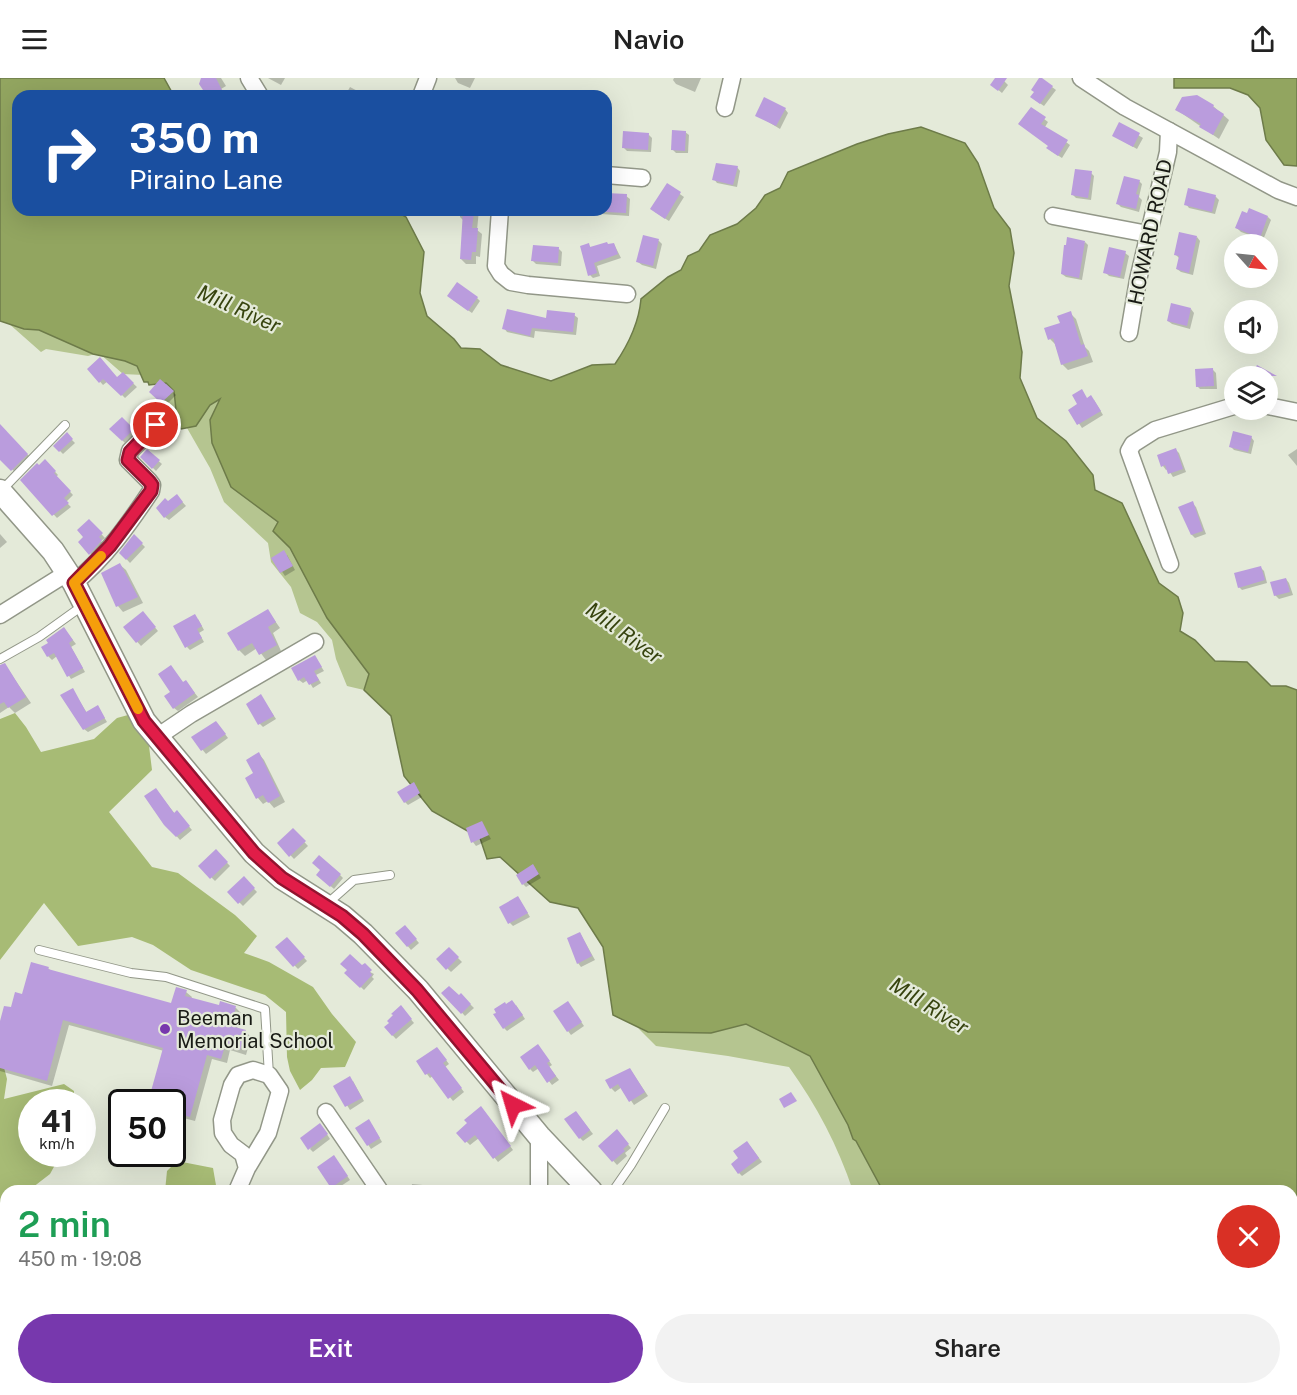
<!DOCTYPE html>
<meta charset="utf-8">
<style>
:root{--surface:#fff;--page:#f2f2f2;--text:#222;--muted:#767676;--accent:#7738ad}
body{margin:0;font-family:"Public Sans",sans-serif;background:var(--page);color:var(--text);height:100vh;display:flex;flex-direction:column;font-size:22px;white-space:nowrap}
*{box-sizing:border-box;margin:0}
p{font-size:20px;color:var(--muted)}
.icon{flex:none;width:33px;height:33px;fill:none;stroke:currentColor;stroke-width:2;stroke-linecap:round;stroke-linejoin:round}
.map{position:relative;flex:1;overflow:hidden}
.details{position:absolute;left:0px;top:1107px;width:1298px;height:210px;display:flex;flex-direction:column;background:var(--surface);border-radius:18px 18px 0 0;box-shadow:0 6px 24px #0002}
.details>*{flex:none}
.guide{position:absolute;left:12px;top:12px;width:600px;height:126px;border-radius:18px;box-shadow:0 6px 24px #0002;background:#1a4fa0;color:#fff;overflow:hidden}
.needle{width:39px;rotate:117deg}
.buttons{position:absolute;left:1224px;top:156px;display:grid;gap:12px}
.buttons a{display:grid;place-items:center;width:54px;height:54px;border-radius:50%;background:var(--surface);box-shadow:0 6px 24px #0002;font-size:30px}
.speed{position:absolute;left:18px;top:1011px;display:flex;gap:12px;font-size:30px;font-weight:700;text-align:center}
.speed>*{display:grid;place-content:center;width:78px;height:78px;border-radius:50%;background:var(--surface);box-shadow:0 6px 24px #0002;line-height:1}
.speed small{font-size:15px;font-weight:400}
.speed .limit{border:3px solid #111;border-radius:9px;background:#fff;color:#111}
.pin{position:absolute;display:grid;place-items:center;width:51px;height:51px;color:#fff;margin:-26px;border:3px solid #fff;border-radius:50%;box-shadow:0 2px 6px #0007}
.me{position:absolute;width:66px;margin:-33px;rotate:320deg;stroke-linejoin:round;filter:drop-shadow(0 0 4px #0008)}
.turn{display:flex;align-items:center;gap:21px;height:126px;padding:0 18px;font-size:27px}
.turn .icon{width:78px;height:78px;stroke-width:2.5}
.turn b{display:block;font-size:42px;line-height:51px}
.round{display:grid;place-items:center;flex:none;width:63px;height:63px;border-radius:32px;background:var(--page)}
.summary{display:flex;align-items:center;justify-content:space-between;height:102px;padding:0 18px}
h1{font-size:36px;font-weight:600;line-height:45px;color:#1e9e55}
.primary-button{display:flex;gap:12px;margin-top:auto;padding:12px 18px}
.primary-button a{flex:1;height:69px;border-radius:36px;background:var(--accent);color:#fff;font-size:24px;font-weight:600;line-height:69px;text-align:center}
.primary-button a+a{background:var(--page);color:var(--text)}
header{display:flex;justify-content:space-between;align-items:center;height:78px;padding:0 18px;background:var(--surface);font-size:27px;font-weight:600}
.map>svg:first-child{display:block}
.green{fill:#b5c590}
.forest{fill:#a7bb75}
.water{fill:#92a560;stroke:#6d7b49;stroke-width:1.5}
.shadow{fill:#0003}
.building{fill:#ba9cdd}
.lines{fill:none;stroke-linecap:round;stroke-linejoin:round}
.service-casing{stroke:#929788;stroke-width:10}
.minor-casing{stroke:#929788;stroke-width:19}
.secondary-casing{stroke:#929788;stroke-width:25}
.service{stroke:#fff;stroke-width:8}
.minor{stroke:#fff;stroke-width:16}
.secondary{stroke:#fff;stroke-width:22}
.route-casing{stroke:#92132f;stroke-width:15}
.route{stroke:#e11d48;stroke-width:10}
.slow{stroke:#f59e0b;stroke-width:10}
.poi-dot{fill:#7738ad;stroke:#e4ead9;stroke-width:2}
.labels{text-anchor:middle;stroke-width:4.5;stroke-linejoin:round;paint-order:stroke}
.street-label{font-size:20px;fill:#181a14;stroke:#e4ead9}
.poi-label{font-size:20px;fill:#181a14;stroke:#e4ead9;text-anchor:start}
.water-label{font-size:21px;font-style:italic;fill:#37440f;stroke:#e4ead9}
</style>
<header><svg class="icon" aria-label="menu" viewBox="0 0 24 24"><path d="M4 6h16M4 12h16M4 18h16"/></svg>Navio<svg class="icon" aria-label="share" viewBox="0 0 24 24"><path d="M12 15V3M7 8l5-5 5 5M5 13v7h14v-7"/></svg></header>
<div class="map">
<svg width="1297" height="1317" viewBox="0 0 1297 1317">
<rect width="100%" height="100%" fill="#e4ead9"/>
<g class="green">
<polygon points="7,244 135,268 143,297 123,296 99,275 88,278 46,271 41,274"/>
<polygon points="159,305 173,305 221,321 231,408 281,442 370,595 364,612 347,608 336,581 332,562 317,544 300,535 291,509 271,484 268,465 224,424 210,390 187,350 172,352 161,334"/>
<path d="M 754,944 L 797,953 L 884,1113 L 853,1113 C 838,1068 817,1028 789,989 L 728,978 L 656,968 L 638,950 L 648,954 L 711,955 Z"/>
</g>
<g class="forest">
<polygon points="15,635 26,649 41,674 94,661 117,640 128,637 149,668 152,692 109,734 152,789 178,795 235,837 257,858 244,875 269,884 313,909 332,936 356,964 345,989 321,990 312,1002 300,1012 290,993 287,979 286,934 265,917 191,892 153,867 132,859 78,868 44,825 0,882 0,641"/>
<polygon points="0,974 7,1001 4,1021 64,1006 74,1013 74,1024 32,1024 32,1076 61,1076 50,1096 28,1113 6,1113 6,1131 0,1144"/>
<polygon points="177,1083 213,1090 217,1113 165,1113 167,1093"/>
<polygon points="0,1187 6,1190 6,1244 0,1255"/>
<polygon points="87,1311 162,1311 158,1317 98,1317"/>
</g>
<g class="water">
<path d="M 0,0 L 164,0 L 174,18 L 18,18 L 18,132 L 394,132 L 406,139 L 424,174 L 420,215 L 427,238 L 454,261 L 461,270 L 480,271 L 501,287 L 551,303 L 592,287 L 615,286 C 628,267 639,244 641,221 L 668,199 L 681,192 L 688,178 L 699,173 L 710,157 L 737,146 L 756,130 L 765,117 L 780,110 L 788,94 L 857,66 L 888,56 L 921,49 L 965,65 L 978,85 L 994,130 L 1010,151 L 1014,175 L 1009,208 L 1022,274 L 1020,300 L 1037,340 L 1066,363 L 1093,397 L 1095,412 L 1122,425 L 1159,505 L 1178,519 L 1183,535 L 1180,553 L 1195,562 L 1215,583 L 1247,584 L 1271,608 L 1286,608 L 1297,612 L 1297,1317 L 1097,1317 L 1095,1311 L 1292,1311 L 1292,1113 L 883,1113 L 856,1063 L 853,1061 L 848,1047 L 810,978 L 746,946 L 711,955 L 648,954 L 613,937 L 603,869 L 578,830 L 550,824 L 500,779 L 487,781 L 480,760 L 432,733 L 404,698 L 391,638 L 364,612 L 369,596 L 327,540 L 290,470 L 273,453 L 278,444 L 231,409 L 212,365 L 210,342 L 220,321 L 210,327 L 196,348 L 181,351 L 174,343 L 176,332 L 174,313 L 166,305 L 149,307 L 148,304 L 144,304 L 137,288 L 125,283 L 93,276 L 39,252 L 24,251 L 0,243 Z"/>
<polygon points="1174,0 1297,0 1297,88 1284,87 1266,62 1260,30 1248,17 1230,10 1174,10"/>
</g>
<g class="shadow">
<polygon points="203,0 221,0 226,8 221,11 225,18 208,18"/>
<polygon points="268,0 285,0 281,7"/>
<polygon points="455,0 475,0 470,10 458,5"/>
<polygon points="674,0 701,0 695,14 676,6 673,2"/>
<polygon points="997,0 1006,0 1004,3 1008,7 1002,15 996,10"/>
<polygon points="350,9 367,18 345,18"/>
<polygon points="1052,9 1056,12 1044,28 1035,22"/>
<polygon points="1213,28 1229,42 1219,61 1177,32"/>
<polygon points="785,31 788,35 780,51 757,37"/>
<polygon points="1031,31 1048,44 1045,49 1070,67 1062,80 1051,73"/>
<polygon points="1120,46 1143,60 1137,71 1114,58"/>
<polygon points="685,54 689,57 688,75 676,75 672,71"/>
<polygon points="649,57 652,60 651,74 627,73 623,69"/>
<polygon points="737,89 740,93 737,109 717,105 714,101"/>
<polygon points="1091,95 1094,98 1091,122 1076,120 1073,117"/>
<polygon points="1139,103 1142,106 1139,119 1142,122 1139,134 1121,129 1118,126"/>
<polygon points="667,107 684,119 669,143 655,134"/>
<polygon points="606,117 626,118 630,121 629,138 573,134 571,132 606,132"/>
<polygon points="1215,118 1219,122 1215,136 1189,130 1186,126"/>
<polygon points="460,132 479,132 477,152 482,156 480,179 476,178 476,186 466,186 461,181 464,143 460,139"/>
<polygon points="540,132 565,132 565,137 543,137"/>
<polygon points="1268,139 1271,142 1263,162 1241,154 1237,150"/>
<polygon points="644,159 659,163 662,166 656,191 642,187 638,184"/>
<polygon points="1197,159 1200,163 1193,197 1181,194 1177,191 1180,181 1176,177"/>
<polygon points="1085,164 1088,167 1082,202 1066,199 1062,196"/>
<polygon points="614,166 621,180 597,188 600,198 593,200 590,197 589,167 591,170"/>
<polygon points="559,171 562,174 561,188 536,186 533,183"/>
<polygon points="1125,175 1129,178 1124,201 1109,198 1105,194"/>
<polygon points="477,220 480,223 472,235 453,222"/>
<polygon points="1191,231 1194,235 1190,251 1172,246 1168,243"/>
<polygon points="1070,235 1076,241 1085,269 1089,273 1093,284 1068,292 1062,286 1055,266 1050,261"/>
<polygon points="574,237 578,240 576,257 535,253 534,260 507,254 504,250"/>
<polygon points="1258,289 1272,299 1268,307 1268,298 1252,298"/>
<polygon points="89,291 118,301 123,296 137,309 125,320 108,303 103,307"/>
<polygon points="1213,292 1216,295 1217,311 1200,311 1197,308"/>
<polygon points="161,303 176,317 166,327 151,314"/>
<polygon points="1088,321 1094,322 1103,337 1082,350 1070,332"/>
<polygon points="122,341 136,356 126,366 111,351"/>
<polygon points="0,349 31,380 16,395 0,380"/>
<polygon points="67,357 75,365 63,376 55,368"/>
<polygon points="1251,359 1254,363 1251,376 1234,372 1231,369"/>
<polygon points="1297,371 1297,388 1288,377"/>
<polygon points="1176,372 1179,375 1186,394 1173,399 1168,391 1166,392 1163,388 1159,378"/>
<polygon points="147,373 162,386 156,393 142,379"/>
<polygon points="45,383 58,397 56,399 73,417 66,424 71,429 57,440 22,402"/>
<polygon points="177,418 186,428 169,442 165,439 168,425"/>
<polygon points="1192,425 1196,429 1206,456 1195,460 1192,457"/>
<polygon points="89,443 105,460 101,463 104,466 94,479 80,465 85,459"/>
<polygon points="0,456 7,464 0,470"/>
<polygon points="134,458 145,469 130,485 121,475"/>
<polygon points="287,477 295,492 285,498 273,480"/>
<polygon points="120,487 126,492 143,525 123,534 118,528 103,496"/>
<polygon points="1260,489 1264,493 1267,505 1242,512 1239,509"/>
<polygon points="1286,501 1289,505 1293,517 1279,521 1275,517"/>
<polygon points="268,533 280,550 273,555 281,573 266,582 257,570 245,578 239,572"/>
<polygon points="146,539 158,553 141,568 125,550"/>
<polygon points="198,541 204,552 199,555 204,564 190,572 187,569"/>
<polygon points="64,551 76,566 71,569 85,594 71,601 57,578 52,582 48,578"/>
<polygon points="315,579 324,593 316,597 321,605 313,610 308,602 303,605 299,602"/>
<polygon points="5,587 31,625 15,635 9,629 0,635 0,590"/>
<polygon points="171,589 184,606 189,608 198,619 178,633 174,630 172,614"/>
<polygon points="72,611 87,635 98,629 107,644 88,654 84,651"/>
<polygon points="261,618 276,641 263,649 260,646"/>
<polygon points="219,648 228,660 206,676 193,660"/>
<polygon points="259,676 264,682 285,724 274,730 268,723 263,726 258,720 247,700 255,696"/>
<polygon points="417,710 422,719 408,727 405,724"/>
<polygon points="156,712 175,736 180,738 192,752 180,762 166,746"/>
<polygon points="482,745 491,761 476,768 473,764 468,751"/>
<polygon points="293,752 308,768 294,781 279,765"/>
<polygon points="216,773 230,788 215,803 200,788"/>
<polygon points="536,791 541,800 526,809 523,806"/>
<polygon points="318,797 340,797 343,800 334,811"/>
<polygon points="244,800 257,814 243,828 229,814"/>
<polygon points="518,819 530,839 513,848 510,845"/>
<polygon points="408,852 419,865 411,872 397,855"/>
<polygon points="580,855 595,882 581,889 578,885"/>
<polygon points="287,861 307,883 298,891 277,869"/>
<polygon points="449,871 462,884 451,894 438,881"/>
<polygon points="48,890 51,893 172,927 186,914 192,919 191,921 220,929 221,925 236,930 241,935 237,951 245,953 251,959 246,977 230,972 227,985 212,981 195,1043 172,1037 172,1024 149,1024 164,973 69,947 52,1008 0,993 0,948 12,931"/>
<polygon points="362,890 374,896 372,899 374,901 364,912 346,895"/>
<polygon points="444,915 459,919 461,917 474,930 465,938"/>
<polygon points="568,925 584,948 571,957 568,953"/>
<polygon points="516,927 525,941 507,953 504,950"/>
<polygon points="404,933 414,945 396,961 386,950"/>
<polygon points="541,972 552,987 549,989 559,1002 552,1007 539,990 533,994 530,991"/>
<polygon points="440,974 449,986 445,989 464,1014 453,1023 433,998 430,1000 418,984"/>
<polygon points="630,991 648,1018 634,1027 622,1009 615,1014 611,1010"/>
<polygon points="353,1003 364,1023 350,1032 335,1008"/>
<polygon points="484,1033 513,1072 498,1084 479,1060 470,1067 458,1055"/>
<polygon points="579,1038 593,1056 583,1063 580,1060"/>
<polygon points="372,1047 382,1064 371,1071 357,1050"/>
<polygon points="323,1050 330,1061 313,1074 310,1071"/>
<polygon points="620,1057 631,1070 625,1075 627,1078 617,1087 600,1068"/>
<polygon points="750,1068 762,1084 742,1098 739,1095"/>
<polygon points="337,1083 350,1102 335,1112 332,1109"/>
<polygon points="412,1106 434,1108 437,1113 411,1113"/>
<polygon points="752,1311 768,1311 774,1317 753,1317 749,1314"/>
<polygon points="844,1311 873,1311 879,1317 850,1317"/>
</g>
<g class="building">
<polygon points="201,0 216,0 225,18 207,18 199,6"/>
<polygon points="995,0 1007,0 998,13 990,7"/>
<polygon points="1039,0 1042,0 1053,8 1040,26 1030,19 1034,14 1031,12"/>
<polygon points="1197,17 1214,27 1213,29 1224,36 1213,57 1199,49 1201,46 1175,32 1182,19"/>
<polygon points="764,19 786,30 776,48 755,38"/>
<polygon points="1031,29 1046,39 1041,46 1068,62 1058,78 1046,70 1048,68 1018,46"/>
<polygon points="1119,44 1140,55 1133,69 1112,58"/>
<polygon points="672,52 686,53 685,73 671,72"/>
<polygon points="623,53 649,55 648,72 622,70"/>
<polygon points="716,85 738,88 733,107 712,102"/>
<polygon points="1075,91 1092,93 1088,120 1071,117"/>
<polygon points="1124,98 1140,102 1136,116 1139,117 1136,131 1116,126"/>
<polygon points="667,105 681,114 665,141 650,131"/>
<polygon points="1188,110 1216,117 1212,134 1184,127"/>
<polygon points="606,115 627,116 626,135 606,134"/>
<polygon points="1249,130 1268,138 1260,160 1235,150 1242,133 1247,135"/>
<polygon points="463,133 474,134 472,150 478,150 476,174 472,174 471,182 460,181"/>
<polygon points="1179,154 1197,158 1189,195 1176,191 1179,178 1174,177"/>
<polygon points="643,157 659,161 653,188 636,184"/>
<polygon points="1067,159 1085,163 1079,200 1061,196 1064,167 1066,167"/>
<polygon points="607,164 608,166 614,165 618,176 594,185 597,195 588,198 580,168 589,165 590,169"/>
<polygon points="533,167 559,169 558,185 531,183"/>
<polygon points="1109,169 1126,173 1120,199 1103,195"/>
<polygon points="457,204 478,219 468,233 447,218"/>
<polygon points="1171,225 1191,230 1187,248 1167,243"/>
<polygon points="507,231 546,240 547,232 575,235 573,254 532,250 530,258 502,251"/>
<polygon points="1071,233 1081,267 1084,266 1088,278 1061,287 1053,260 1048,262 1044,250 1060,245 1057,238"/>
<polygon points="100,279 117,299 123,294 134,305 121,318 103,301 99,305 87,291"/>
<polygon points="1257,287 1277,298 1250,298"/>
<polygon points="1213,290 1214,308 1196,309 1195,291"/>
<polygon points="160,301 174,313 161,325 149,314"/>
<polygon points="1082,311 1087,320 1091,317 1101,333 1077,347 1068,332 1077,326 1072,317"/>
<polygon points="122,339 134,351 122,363 109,351"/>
<polygon points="0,346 28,376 11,393 0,382"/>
<polygon points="1233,353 1252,358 1248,374 1229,369"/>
<polygon points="67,354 73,361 59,374 53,368"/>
<polygon points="1176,370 1183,391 1168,396 1165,387 1161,389 1157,377"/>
<polygon points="147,371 160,382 152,391 140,379"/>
<polygon points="45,381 56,393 54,395 71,413 64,420 69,425 52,438 20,402 37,385 39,387"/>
<polygon points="177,416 183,424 164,440 156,430 165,420 168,423"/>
<polygon points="1193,423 1203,453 1191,457 1178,429"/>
<polygon points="89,441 103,455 99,459 102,462 89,477 78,464 83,459 77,452"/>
<polygon points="134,456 143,465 126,482 119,475"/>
<polygon points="284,472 293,488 280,495 271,480"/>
<polygon points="120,485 138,519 116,529 101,495"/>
<polygon points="1261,488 1265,502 1238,510 1234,495"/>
<polygon points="1286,500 1290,514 1274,518 1270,504"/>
<polygon points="268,531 276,544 268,549 277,567 259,577 252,565 238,573 227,555"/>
<polygon points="143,533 156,549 136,565 123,549"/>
<polygon points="195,536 202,548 197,551 202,560 185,570 173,548"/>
<polygon points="64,549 73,562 69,565 83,590 67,599 54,575 47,579 41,569 48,565 46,562"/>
<polygon points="315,577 322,589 314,593 319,602 309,607 304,599 298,603 291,590"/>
<polygon points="5,585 26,619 8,630 4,624 0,626 0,587"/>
<polygon points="171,587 183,604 186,602 195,615 173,631 164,618 170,614 158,596"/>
<polygon points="73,610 86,634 98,627 105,640 83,652 60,617"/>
<polygon points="261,616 274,638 258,647 246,626"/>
<polygon points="216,643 226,656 201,673 191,659"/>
<polygon points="259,674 280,718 268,725 263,717 256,721 245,700 253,695 246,682"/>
<polygon points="414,704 420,715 404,725 397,714"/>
<polygon points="156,710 174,735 177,732 190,748 176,759 164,747 144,718"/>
<polygon points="482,743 489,757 471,765 466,750"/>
<polygon points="293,750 306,763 289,779 277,765"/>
<polygon points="216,771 228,784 210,801 198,788"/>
<polygon points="319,777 341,796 330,809 316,797 320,792 312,785"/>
<polygon points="533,786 539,796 522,807 516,797"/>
<polygon points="244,798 255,810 238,826 227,814"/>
<polygon points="518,818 528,835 508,846 499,829"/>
<polygon points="405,847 417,861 407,869 395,855"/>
<polygon points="580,854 592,878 577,886 567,860"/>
<polygon points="287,859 305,879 293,889 275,869"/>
<polygon points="449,869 459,879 446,892 436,881"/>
<polygon points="350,876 362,887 365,885 372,892 370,894 372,897 360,910 344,895 347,892 340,886"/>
<polygon points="31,884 49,889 48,891 171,925 176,909 187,912 185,918 219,927 220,923 236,928 231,948 246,952 240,972 225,968 221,981 207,977 190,1039 172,1034 172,1024 148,1024 163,970 63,942 47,1003 0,990 0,943 4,928 11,929 15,914 22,916"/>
<polygon points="449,908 459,917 461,915 471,926 461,936 441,915"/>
<polygon points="512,922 523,937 503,951 493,936 496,935 494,931 505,924 506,926"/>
<polygon points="568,923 582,944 567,954 553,933"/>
<polygon points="401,927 412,941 392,958 384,949 389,945 387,943 393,937 391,936"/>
<polygon points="538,966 550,983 547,985 556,998 547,1005 535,987 529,992 520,979"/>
<polygon points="437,969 447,982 443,985 462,1010 448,1021 429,995 425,997 416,983"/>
<polygon points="630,990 645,1014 629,1024 618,1006 610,1011 605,1002"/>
<polygon points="350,998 362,1020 345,1029 333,1008"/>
<polygon points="791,1014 797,1023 784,1030 779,1021"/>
<polygon points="481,1028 511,1068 493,1081 475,1057 465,1065 456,1055 467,1045 464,1042"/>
<polygon points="576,1033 590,1052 579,1061 564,1041"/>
<polygon points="369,1041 380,1060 367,1068 355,1050"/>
<polygon points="320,1045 328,1056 308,1072 300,1060"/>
<polygon points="617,1051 629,1066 623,1071 625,1073 612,1084 598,1068"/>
<polygon points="747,1063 759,1080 738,1096 731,1086 738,1080 733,1073"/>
<polygon points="334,1077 348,1098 331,1110 317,1089"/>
</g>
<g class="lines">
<g class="service-casing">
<g id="service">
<polyline points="1,413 65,347"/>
<polyline points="0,581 39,559 85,526"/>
<polyline points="328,825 354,802 390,797"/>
<polyline points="39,872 131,895 166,899 265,931 269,997"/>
<polyline points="613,1113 631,1087 665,1030"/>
<polyline points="912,1317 917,1311"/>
</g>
</g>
<g class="minor-casing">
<g id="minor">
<polyline points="249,0 260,18"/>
<polyline points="1081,0 1125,29 1278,112 1297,119"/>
<polyline points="421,18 428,0"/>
<polyline points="725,30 732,0"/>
<polyline points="606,97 642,100"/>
<polyline points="500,132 496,188 501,196 511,204 528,207 627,216"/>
<polyline points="1053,138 1148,156"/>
<polyline points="1129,255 1138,202 1168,74 1169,53"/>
<polyline points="1268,328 1297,334"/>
<polyline points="1170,486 1129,373 1133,366 1155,352 1234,328"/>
<path d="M 74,505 C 105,480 129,446 151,413 L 152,407 L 149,403 L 128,382 L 130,373 L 156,347"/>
<polyline points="0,537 67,495"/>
<polyline points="157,659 191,636 315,564"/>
<polyline points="326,1034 380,1113"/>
<polyline points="237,1113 247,1090 268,1055 280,1013 269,997 253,992 238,997 232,1007 222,1042 223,1055 231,1067 243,1076 247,1090"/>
<polyline points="539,1113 539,1058"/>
<polyline points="0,1298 6,1301"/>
<polyline points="26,1311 38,1317"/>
<polyline points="555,1311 557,1317"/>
<polyline points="199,1317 200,1311"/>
</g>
</g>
<g class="secondary-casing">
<g id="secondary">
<polyline points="0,413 53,473 74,505 144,643 254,775 282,800 342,838 363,856 418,912 539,1058 591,1113"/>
<polyline points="819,1311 823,1317"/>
</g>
</g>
<use href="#service" class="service"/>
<use href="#minor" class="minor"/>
<use href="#secondary" class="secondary"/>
</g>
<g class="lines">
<g class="route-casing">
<polyline id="route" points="156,347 130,374 128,382 149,403 152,407 151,413 110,468 74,505 144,643 254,775 282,800 342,838 363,856 417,912 513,1027"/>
</g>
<use href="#route" class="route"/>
<polyline class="slow" points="101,478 74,505 138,631"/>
</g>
<circle class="poi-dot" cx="165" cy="951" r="6"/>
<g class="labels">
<g class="street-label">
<text transform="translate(1150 154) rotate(-78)" y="7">HOWARD ROAD</text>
</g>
<g class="poi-label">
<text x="177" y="947">Beeman<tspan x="177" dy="23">Memorial School</tspan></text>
</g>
<g class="water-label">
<text transform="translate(239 231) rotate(24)" y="7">Mill River</text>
<text transform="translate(624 555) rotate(36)" y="7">Mill River</text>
<text transform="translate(929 928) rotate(32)" y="7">Mill River</text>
</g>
</g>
</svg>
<div class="buttons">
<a><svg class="needle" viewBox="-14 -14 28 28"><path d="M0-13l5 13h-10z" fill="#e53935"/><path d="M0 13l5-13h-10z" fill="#767676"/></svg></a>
<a><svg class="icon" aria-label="sound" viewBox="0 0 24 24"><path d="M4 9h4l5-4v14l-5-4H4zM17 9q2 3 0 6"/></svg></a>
<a><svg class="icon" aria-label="layers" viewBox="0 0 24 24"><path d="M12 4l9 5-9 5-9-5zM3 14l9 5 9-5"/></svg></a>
</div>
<div class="speed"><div>41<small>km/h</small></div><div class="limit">50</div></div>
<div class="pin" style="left:156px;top:347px;background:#d93025"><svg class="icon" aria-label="arrive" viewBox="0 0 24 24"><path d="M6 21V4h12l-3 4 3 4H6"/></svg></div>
<svg class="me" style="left:513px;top:1027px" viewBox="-20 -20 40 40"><path d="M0-17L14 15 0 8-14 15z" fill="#e11d48" stroke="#fff" stroke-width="4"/></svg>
<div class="guide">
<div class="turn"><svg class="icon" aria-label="right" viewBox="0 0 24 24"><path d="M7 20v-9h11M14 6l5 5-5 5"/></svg><div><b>350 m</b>Piraino Lane</div></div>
</div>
<section class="details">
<div class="summary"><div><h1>2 min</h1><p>450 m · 19:08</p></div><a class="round" style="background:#d93025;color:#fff"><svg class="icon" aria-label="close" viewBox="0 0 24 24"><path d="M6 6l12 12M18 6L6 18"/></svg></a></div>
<div class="primary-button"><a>Exit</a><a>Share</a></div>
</section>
</div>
